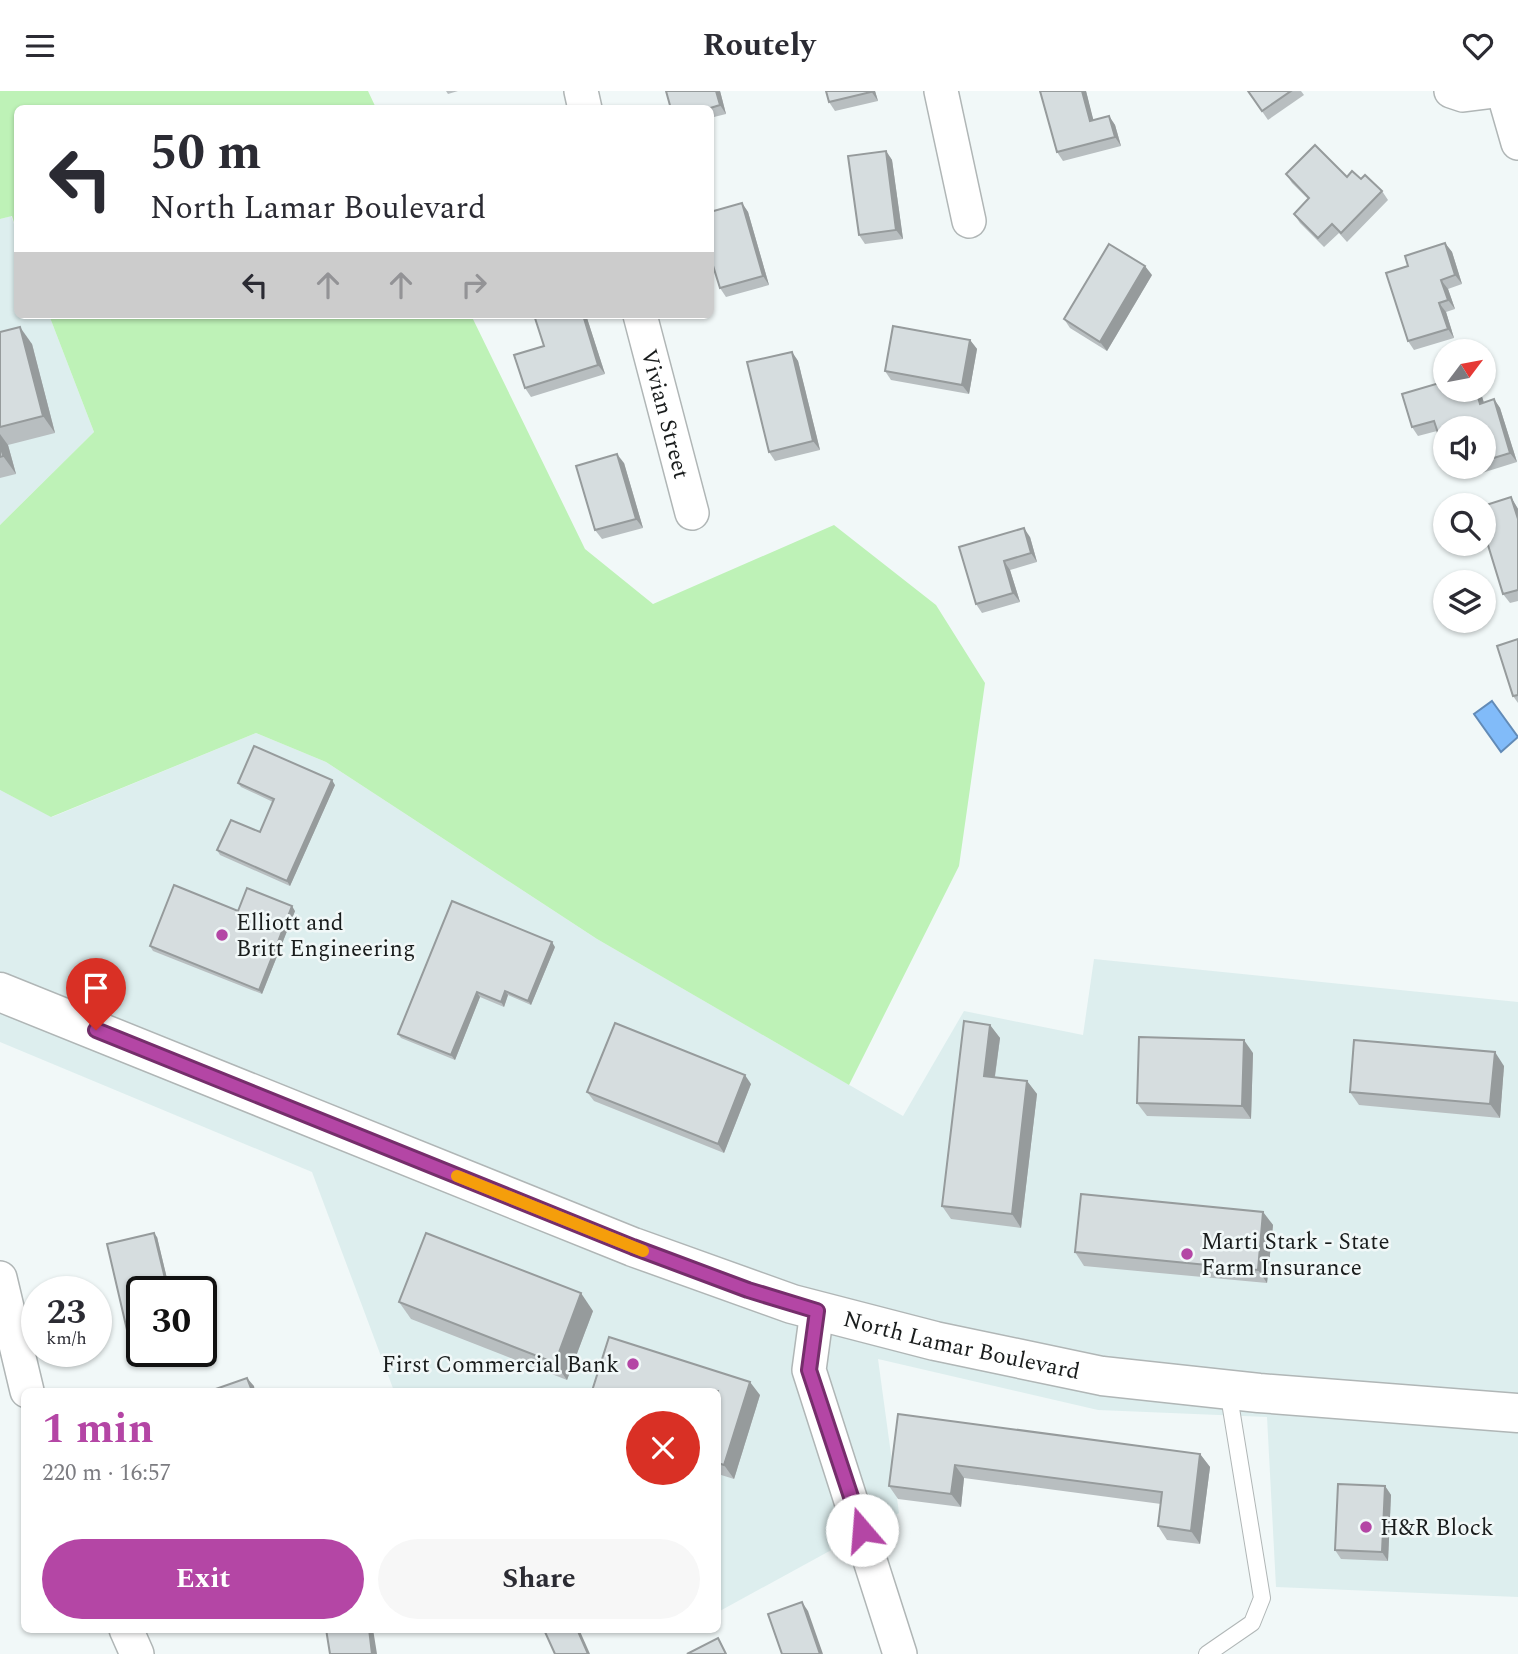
<!DOCTYPE html>
<meta charset="utf-8">
<style>
:root{--surface:#fff;--page:#f7f7f7;--text:#2b2b33;--muted:#7c7c81;--accent:#b446a5}
body{margin:0;font-family:Spectral,serif;background:var(--page);color:var(--text);height:100vh;display:flex;flex-direction:column;font-size:26px;white-space:nowrap}
*{box-sizing:border-box;margin:0}
p{font-size:23px;color:var(--muted)}
.icon{flex:none;width:38px;height:38px;fill:none;stroke:currentColor;stroke-width:2;stroke-linecap:round;stroke-linejoin:round}
.map{position:relative;flex:1;overflow:hidden}
.sheet{position:absolute;left:21px;top:1297px;width:700px;height:245px;display:flex;flex-direction:column;background:var(--surface);border-radius:10px;box-shadow:0 2px 5px #0004}
.sheet>*{flex:none}
.hud{position:absolute;left:14px;top:14px;width:700px;height:214px;border-radius:10px;box-shadow:0 2px 5px #0004;background:#fff;color:var(--text);overflow:hidden}
.needle{width:46px;rotate:58deg}
.fabs{position:absolute;left:1433px;top:248px;display:grid;gap:14px}
.fabs a{display:grid;place-items:center;width:63px;height:63px;border-radius:50%;background:var(--surface);box-shadow:0 2px 5px #0004;font-size:35px}
.speed{position:absolute;left:21px;top:1185px;display:flex;gap:14px;font-size:35px;font-weight:700;text-align:center}
.speed>*{display:grid;place-content:center;width:91px;height:91px;border-radius:50%;background:var(--surface);box-shadow:0 2px 5px #0004;line-height:1}
.speed small{font-size:18px;font-weight:400}
.speed .limit{border:4px solid #111;border-radius:10px;background:#fff;color:#111}
.pin{position:absolute;display:grid;place-items:center;width:60px;height:60px;color:#fff;margin:-72px -30px;border-radius:50% 50% 50% 0;rotate:-45deg;box-shadow:0 0 7px #0007}
.pin .icon{rotate:45deg}
.me{position:absolute;width:77px;margin:-38px;rotate:342deg;stroke-linejoin:round;filter:drop-shadow(0 0 5px #0008)}
.turn{display:flex;align-items:center;gap:24px;height:147px;padding:0 21px;font-size:32px}
.turn .icon{width:91px;height:91px;stroke-width:2.5}
.turn b{display:block;font-size:49px;line-height:60px}
.lanes{display:flex;align-items:center;height:66px;padding:0 21px;background:#0003;justify-content:center;gap:35px;direction:ltr}
.lanes .off{opacity:.35}
.round{display:grid;place-items:center;flex:none;width:74px;height:74px;border-radius:37px;background:var(--page)}
.summary{display:flex;align-items:center;justify-content:space-between;height:119px;padding:0 21px}
h1{font-size:42px;font-weight:700;line-height:52px;color:var(--accent)}
.primary-button{display:flex;gap:14px;margin-top:auto;padding:14px 21px}
.primary-button a{flex:1;height:80px;border-radius:42px;background:var(--accent);color:#fff;font-size:28px;font-weight:700;line-height:80px;text-align:center}
.primary-button a+a{background:var(--page);color:var(--text)}
header{display:flex;justify-content:space-between;align-items:center;height:91px;padding:0 21px;background:var(--surface);font-size:32px;font-weight:700}
.map>svg:first-child{display:block}
.built{fill:#dee}
.green{fill:#bef2b7}
.water{fill:#81bbf9;stroke:#628bb7;stroke-width:2}
.lines{fill:none;stroke-linecap:round;stroke-linejoin:round}
.lane-casing{stroke:#b0b6b6;stroke-width:18}
.street-casing{stroke:#b0b6b6;stroke-width:36}
.secondary-casing{stroke:#b0b6b6;stroke-width:41}
.lane{stroke:#fff;stroke-width:16}
.street{stroke:#fff;stroke-width:33}
.secondary{stroke:#fff;stroke-width:38}
.wall{fill:#b8bec0}
.shaded-wall{fill:#969b9c}
.building{fill:#d6dddf;stroke:#969b9c;stroke-width:2}
.route-casing{stroke:#752e6b;stroke-width:18}
.route{stroke:#b446a5;stroke-width:12}
.slow{stroke:#f59e0b;stroke-width:12}
.poi-dot{fill:#b446a5;stroke:#f1f8f8;stroke-width:2.5}
.labels{text-anchor:middle;stroke-width:5;stroke-linejoin:round;paint-order:stroke}
.street-label{font-size:23px;fill:#191c1c;stroke:#f1f8f8}
.poi-label{font-size:23px;fill:#191c1c;stroke:#f1f8f8;text-anchor:start}
</style>
<header><svg class="icon" aria-label="menu" viewBox="0 0 24 24"><path d="M4 6h16M4 12h16M4 18h16"/></svg>Routely<svg class="icon" aria-label="heart" viewBox="0 0 24 24"><path d="M12 20l-8-8c-3-5 5-10 8-4 3-6 11-1 8 4z"/></svg></header>
<div class="map">
<svg width="1518" height="1563" viewBox="0 0 1518 1563">
<rect width="100%" height="100%" fill="#f1f8f8"/>
<g class="built">
<polygon points="11,125 17,141 18,224 49,224 94,341 0,434 0,128"/>
<polygon points="256,642 326,671 597,848 903,1025 964,920 1083,944 1094,868 1518,911 1518,1506 1276,1496 1267,1326 1098,1319 878,1268 899,1422 718,1521 718,1300 394,1300 312,1081 0,951 0,699 52,726"/>
</g>
<g class="green">
<polygon points="0,0 368,0 376,17 18,18 17,141 12,125 0,128"/>
<polygon points="49,224 471,224 585,458 653,513 834,434 936,514 985,592 959,775 849,994 597,848 326,671 256,642 51,726 0,699 0,434 94,341"/>
</g>
<polygon class="water" points="1492,610 1518,646 1501,661 1474,623"/>
<g class="lines">
<g class="lane-casing">
<polyline id="lane" points="1207,1563 1252,1532 1262,1507 1228,1299"/>
</g>
<g class="street-casing">
<g id="street">
<polyline points="581,0 585,18"/>
<polyline points="941,0 969,130"/>
<polyline points="1451,0 1463,4 1495,0"/>
<polyline points="1503,0 1518,52"/>
<path id="s1" d="M 640,224 L 692,422"/>
<polyline points="0,1187 27,1300"/>
<polyline points="817,1220 809,1279 900,1563"/>
<polyline points="126,1538 137,1563"/>
</g>
</g>
<g class="secondary-casing">
<g id="secondary">
<path id="s2" d="M 0,901 L 633,1156 L 792,1213 L 935,1250 L 1102,1285 L 1259,1302 L 1518,1322"/>
</g>
</g>
<use href="#lane" class="lane"/>
<use href="#street" class="street"/>
<use href="#secondary" class="secondary"/>
</g>
<g class="wall">
<polygon points="446,0 458,0 448,3"/>
<polygon points="666,0 720,0 726,23 710,27 710,18 671,18"/>
<polygon points="826,0 875,0 878,10 835,20 829,11"/>
<polygon points="1040,0 1086,0 1093,29 1109,25 1115,34 1121,55 1063,70 1057,61"/>
<polygon points="1248,0 1301,0 1304,4 1268,29"/>
<polygon points="886,60 892,69 903,148 865,153 859,144"/>
<polygon points="1286,83 1347,86 1361,88 1382,100 1388,109 1347,151 1339,142 1324,156 1300,132 1294,123 1308,108 1292,92"/>
<polygon points="742,112 748,121 769,194 726,206 720,197 712,170 710,170 710,121"/>
<polygon points="1445,152 1452,161 1462,193 1448,198 1455,218 1446,221 1454,247 1414,259 1408,250"/>
<polygon points="1152,184 1107,260 1070,237 1064,228"/>
<polygon points="586,224 605,283 531,306 525,297"/>
<polygon points="0,241 32,253 55,342 8,354 16,383 0,387"/>
<polygon points="970,249 977,258 969,303 891,289 885,280"/>
<polygon points="792,261 798,270 820,359 775,370 769,361"/>
<polygon points="1446,299 1480,299 1484,312 1494,308 1500,317 1517,371 1469,386 1463,376 1484,376 1484,338 1446,338 1446,350 1444,351 1437,340 1418,345 1412,336"/>
<polygon points="624,372 643,437 602,448 595,439"/>
<polygon points="1511,406 1518,418 1518,510 1510,512 1503,503"/>
<polygon points="1030,446 1037,471 1010,479 1020,511 982,522 976,513 959,456"/>
<polygon points="1518,548 1518,612 1513,605"/>
<polygon points="238,692 335,694 290,795 220,764 217,759 260,741 273,711 241,696"/>
<polygon points="238,820 295,820 262,903 153,860 150,855"/>
<polygon points="555,856 531,914 508,904 504,916 480,906 455,969 401,947 398,943"/>
<polygon points="990,934 1000,947 995,986 1027,990 1037,1003 1021,1137 951,1128 942,1115"/>
<polygon points="1253,962 1251,1028 1147,1025 1137,1012"/>
<polygon points="1504,975 1500,1027 1359,1014 1350,1001"/>
<polygon points="751,993 724,1062 594,1010 587,1001"/>
<polygon points="1263,1121 1273,1134 1267,1192 1084,1175 1075,1161"/>
<polygon points="157,1146 170,1200 142,1200 142,1241 130,1243 127,1239"/>
<polygon points="399,1211 593,1220 567,1289 411,1228"/>
<polygon points="718,1300 760,1304 734,1388 718,1383"/>
<polygon points="898,1323 1200,1363 1210,1376 1200,1453 1167,1449 1158,1435 1161,1413 964,1387 961,1416 898,1408 889,1395"/>
<polygon points="1385,1395 1391,1404 1388,1470 1341,1468 1335,1459"/>
</g>
<g class="shaded-wall">
<polygon points="716,0 720,0 726,23 720,14"/>
<polygon points="871,0 875,0 878,10"/>
<polygon points="1082,0 1086,0 1096,39 1090,30"/>
<polygon points="1109,25 1115,34 1121,55 1115,46"/>
<polygon points="886,60 892,69 903,148 896,139"/>
<polygon points="742,112 748,121 769,194 763,185"/>
<polygon points="1445,152 1452,161 1462,193 1455,184"/>
<polygon points="1145,175 1152,184 1107,260 1100,251"/>
<polygon points="1441,189 1448,198 1455,218 1448,209"/>
<polygon points="1439,212 1446,221 1454,247 1448,238"/>
<polygon points="583,224 586,224 605,283 598,274"/>
<polygon points="20,236 32,253 55,342 43,325"/>
<polygon points="970,249 977,258 969,303 962,294"/>
<polygon points="792,261 798,270 820,359 813,350"/>
<polygon points="1476,299 1480,299 1487,322 1480,313"/>
<polygon points="1494,308 1500,317 1517,371 1510,362"/>
<polygon points="0,343 8,354 16,383 3,365 0,352"/>
<polygon points="617,363 624,372 643,437 636,428"/>
<polygon points="1511,406 1518,418 1518,428"/>
<polygon points="1024,437 1030,446 1037,471 1031,462"/>
<polygon points="1004,470 1010,479 1020,511 1013,502"/>
<polygon points="332,689 335,694 290,795 287,790"/>
<polygon points="292,815 295,820 262,903 259,899"/>
<polygon points="552,851 555,856 531,914 528,910"/>
<polygon points="505,900 508,904 504,916 501,911"/>
<polygon points="477,901 480,906 455,969 451,964"/>
<polygon points="990,934 1000,947 993,998 984,985"/>
<polygon points="1244,949 1253,962 1251,1028 1242,1015"/>
<polygon points="1495,961 1504,975 1500,1027 1490,1013"/>
<polygon points="745,984 751,993 724,1062 718,1053"/>
<polygon points="1027,990 1037,1003 1021,1137 1012,1123"/>
<polygon points="1263,1121 1273,1134 1267,1192 1258,1179"/>
<polygon points="154,1142 157,1146 170,1200 168,1200"/>
<polygon points="581,1202 593,1220 567,1289 555,1272"/>
<polygon points="247,1287 254,1295 255,1300 252,1300"/>
<polygon points="750,1291 760,1304 734,1388 724,1374"/>
<polygon points="1200,1363 1210,1376 1200,1453 1191,1440"/>
<polygon points="955,1374 964,1387 961,1416 951,1403"/>
<polygon points="1385,1395 1391,1404 1388,1470 1382,1461"/>
<polygon points="802,1511 808,1520 823,1563 820,1563"/>
<polygon points="369,1538 373,1538 377,1563 372,1563"/>
<polygon points="577,1538 579,1538 590,1563 588,1563"/>
</g>
<g class="building">
<polygon points="666,0 716,0 720,14 707,18 671,18"/>
<polygon points="826,0 871,0 871,1 829,11"/>
<polygon points="1040,0 1082,0 1090,30 1109,25 1115,46 1057,61"/>
<polygon points="1248,0 1291,0 1262,20"/>
<polygon points="1315,54 1347,86 1352,80 1361,88 1365,84 1382,100 1341,142 1332,133 1318,147 1294,123 1309,107 1286,83"/>
<polygon points="886,60 896,139 859,144 848,65"/>
<polygon points="742,112 763,185 720,197 710,165 710,121"/>
<polygon points="1445,152 1455,184 1441,189 1448,209 1439,212 1448,238 1408,250 1386,182 1408,175 1405,165"/>
<polygon points="1109,153 1145,175 1100,251 1064,228"/>
<polygon points="534,224 583,224 598,274 525,297 514,264 544,255"/>
<polygon points="893,235 970,249 962,294 885,280"/>
<polygon points="20,236 43,325 0,336 0,241"/>
<polygon points="792,261 813,350 769,361 747,271"/>
<polygon points="1446,290 1446,299 1476,299 1480,313 1494,308 1510,362 1484,370 1484,338 1446,338 1446,339 1438,342 1434,330 1412,336 1402,303"/>
<polygon points="0,352 3,365 0,366"/>
<polygon points="617,363 636,428 595,439 576,375"/>
<polygon points="1511,406 1518,428 1518,499 1503,503 1484,441 1483,415"/>
<polygon points="1024,437 1031,462 1004,470 1013,502 976,513 959,456"/>
<polygon points="1518,548 1518,604 1513,605 1497,555"/>
<polygon points="254,655 332,689 287,790 217,759 231,729 260,741 274,708 238,692"/>
<polygon points="174,794 238,820 247,797 292,815 259,899 150,855"/>
<polygon points="452,810 552,851 528,910 505,900 501,911 477,901 451,964 398,943"/>
<polygon points="964,930 990,934 984,985 1027,990 1012,1123 942,1115"/>
<polygon points="615,932 745,984 718,1053 587,1001"/>
<polygon points="1139,946 1244,949 1242,1015 1137,1012"/>
<polygon points="1354,949 1495,961 1490,1013 1350,1001"/>
<polygon points="1081,1103 1263,1121 1258,1179 1075,1161"/>
<polygon points="154,1142 168,1200 142,1200 142,1235 127,1239 107,1153"/>
<polygon points="426,1142 581,1202 555,1272 399,1211"/>
<polygon points="609,1246 750,1291 724,1374 718,1372 718,1300 592,1300"/>
<polygon points="247,1287 252,1300 210,1300"/>
<polygon points="898,1323 1200,1363 1191,1440 1158,1435 1162,1401 955,1374 951,1403 889,1395"/>
<polygon points="1338,1393 1385,1395 1382,1461 1335,1459"/>
<polygon points="802,1511 820,1563 782,1563 768,1523"/>
<polygon points="326,1538 369,1538 372,1563 330,1563"/>
<polygon points="551,1538 577,1538 588,1563 555,1563 545,1541"/>
<polygon points="718,1547 726,1563 687,1563"/>
</g>
<g class="lines">
<g class="route-casing">
<polyline id="route" points="96,939 633,1156 748,1199 817,1220 809,1279 862,1439"/>
</g>
<use href="#route" class="route"/>
<polyline class="slow" points="457,1085 643,1160"/>
</g>
<g class="poi-dot">
<circle cx="222" cy="844" r="7"/>
<circle cx="1187" cy="1163" r="7"/>
<circle cx="633" cy="1273" r="7"/>
<circle cx="1366" cy="1436" r="7"/>
</g>
<g class="labels">
<g class="street-label">
<text dy="8" stroke="none"><textPath href="#s1" startOffset="102">Vivian Street</textPath></text>
<text dy="8" stroke="none"><textPath href="#s2" startOffset="1026">North Lamar Boulevard</textPath></text>
</g>
<g class="poi-label">
<text x="236" y="839">Elliott and<tspan x="236" dy="26">Britt Engineering</tspan></text>
<text x="1201" y="1158">Marti Stark - State<tspan x="1201" dy="26">Farm Insurance</tspan></text>
<text x="619" y="1281" text-anchor="end">First Commercial Bank</text>
<text x="1380" y="1444">H&amp;R Block</text>
</g>
</g>
</svg>
<div class="fabs">
<a><svg class="needle" viewBox="-14 -14 28 28"><path d="M0-13l5 13h-10z" fill="#e53935"/><path d="M0 13l5-13h-10z" fill="#7c7c81"/></svg></a>
<a><svg class="icon" aria-label="sound" viewBox="0 0 24 24"><path d="M4 9h4l5-4v14l-5-4H4zM17 9q2 3 0 6"/></svg></a>
<a><svg class="icon" aria-label="search" viewBox="0 0 24 24"><circle cx="10" cy="10" r="6"/><path d="M15 15l6 6"/></svg></a>
<a><svg class="icon" aria-label="layers" viewBox="0 0 24 24"><path d="M12 4l9 5-9 5-9-5zM3 14l9 5 9-5"/></svg></a>
</div>
<div class="speed"><div>23<small>km/h</small></div><div class="limit">30</div></div>
<div class="pin" style="left:96px;top:939px;background:#d93025"><svg class="icon" aria-label="arrive" viewBox="0 0 24 24"><path d="M6 21V4h12l-3 4 3 4H6"/></svg></div>
<svg class="me" style="left:862px;top:1439px" viewBox="-20 -20 40 40"><circle r="19" fill="#fff"/><path d="M0-13L10 11 0 6-10 11z" fill="#b446a5"/></svg>
<div class="hud">
<div class="turn"><svg class="icon" aria-label="left" viewBox="0 0 24 24"><path d="M17 20v-9H6M10 6l-5 5 5 5"/></svg><div><b>50 m</b>North Lamar Boulevard</div></div>
<div class="lanes"><svg class="icon" aria-label="left" viewBox="0 0 24 24"><path d="M17 20v-9H6M10 6l-5 5 5 5"/></svg><svg class="icon off" aria-label="ahead" viewBox="0 0 24 24"><path d="M12 20V5M6 11l6-6 6 6"/></svg><svg class="icon off" aria-label="ahead" viewBox="0 0 24 24"><path d="M12 20V5M6 11l6-6 6 6"/></svg><svg class="icon off" aria-label="right" viewBox="0 0 24 24"><path d="M7 20v-9h11M14 6l5 5-5 5"/></svg></div>
</div>
<section class="sheet">
<div class="summary"><div><h1>1 min</h1><p>220 m · 16:57</p></div><a class="round" style="background:#d93025;color:#fff"><svg class="icon" aria-label="close" viewBox="0 0 24 24"><path d="M6 6l12 12M18 6L6 18"/></svg></a></div>
<div class="primary-button"><a>Exit</a><a>Share</a></div>
</section>
</div>
